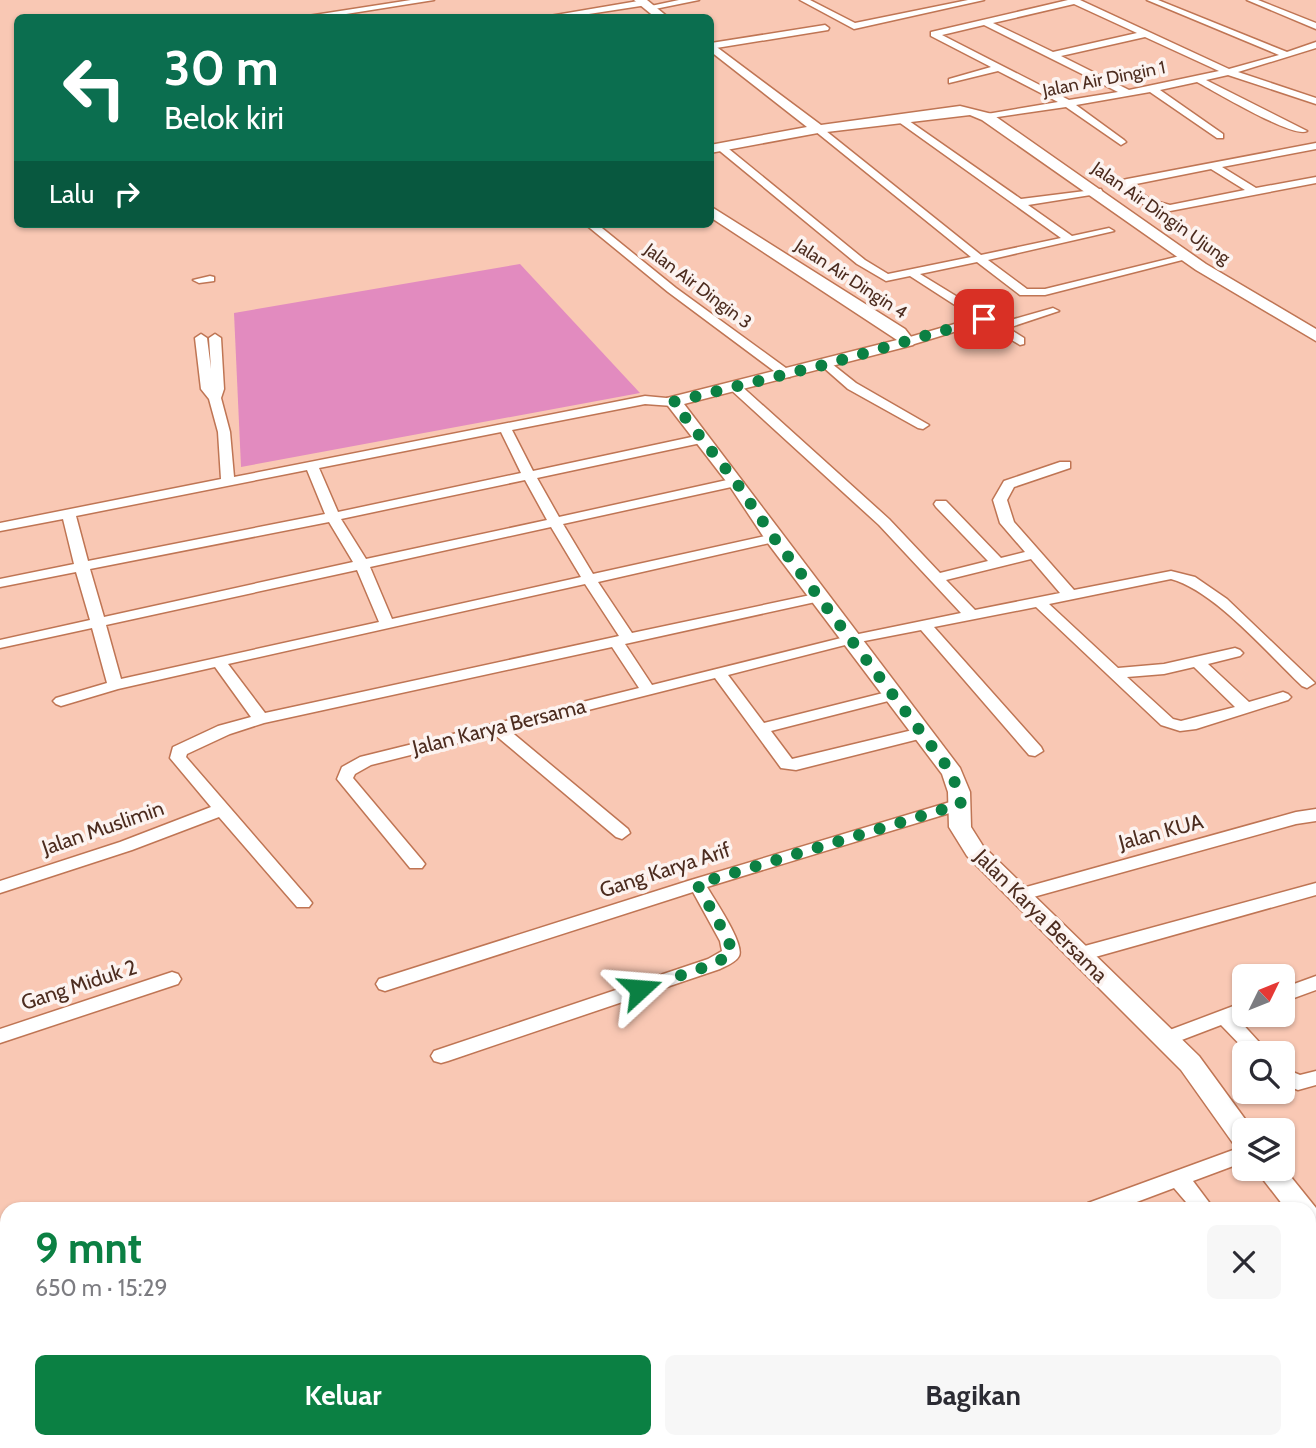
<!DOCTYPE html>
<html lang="id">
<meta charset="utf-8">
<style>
:root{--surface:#fff;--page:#f7f7f7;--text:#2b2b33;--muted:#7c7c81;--accent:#0b8043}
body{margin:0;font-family:Cabin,sans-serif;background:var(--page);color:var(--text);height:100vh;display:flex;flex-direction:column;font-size:26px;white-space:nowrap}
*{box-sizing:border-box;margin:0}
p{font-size:23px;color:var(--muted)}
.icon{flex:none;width:38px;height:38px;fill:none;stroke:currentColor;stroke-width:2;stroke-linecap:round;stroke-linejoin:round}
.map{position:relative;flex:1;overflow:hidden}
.panel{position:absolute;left:0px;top:1202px;width:1316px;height:247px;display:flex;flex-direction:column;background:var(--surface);border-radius:21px 21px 0 0;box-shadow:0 2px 5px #0004}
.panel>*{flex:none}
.hud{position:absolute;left:14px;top:14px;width:700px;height:214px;border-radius:10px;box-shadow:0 2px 5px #0004;background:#0b6e4f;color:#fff;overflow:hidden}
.needle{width:46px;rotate:47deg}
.fabs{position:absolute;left:1232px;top:964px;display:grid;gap:14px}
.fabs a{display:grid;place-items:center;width:63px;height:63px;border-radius:10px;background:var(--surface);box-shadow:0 2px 5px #0004;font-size:35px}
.pin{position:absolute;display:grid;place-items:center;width:60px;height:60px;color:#fff;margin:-30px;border-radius:14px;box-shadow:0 4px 10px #0006}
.me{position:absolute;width:77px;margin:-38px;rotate:71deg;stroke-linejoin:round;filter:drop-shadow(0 0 5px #0008)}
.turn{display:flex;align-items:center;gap:24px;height:147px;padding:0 35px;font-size:32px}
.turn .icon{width:91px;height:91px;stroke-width:2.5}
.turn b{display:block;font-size:49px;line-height:60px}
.then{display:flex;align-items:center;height:66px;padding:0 35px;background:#0003;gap:14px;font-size:26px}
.round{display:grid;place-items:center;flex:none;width:74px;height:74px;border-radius:10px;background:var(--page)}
.summary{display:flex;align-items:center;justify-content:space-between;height:119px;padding:0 35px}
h1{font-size:42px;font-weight:700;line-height:52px;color:var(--accent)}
.action{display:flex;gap:14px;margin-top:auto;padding:14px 35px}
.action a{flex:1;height:80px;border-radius:10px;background:var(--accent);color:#fff;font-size:28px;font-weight:700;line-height:80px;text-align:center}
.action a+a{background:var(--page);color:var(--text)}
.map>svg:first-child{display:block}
.green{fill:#e28bbf}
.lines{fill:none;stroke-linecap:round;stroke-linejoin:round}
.minor-casing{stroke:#bf7554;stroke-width:3}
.tertiary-casing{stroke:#bf7554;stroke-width:3}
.minor{fill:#fff;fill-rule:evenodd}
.tertiary{fill:#fff;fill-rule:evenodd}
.route{stroke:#0b8043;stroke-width:12;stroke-dasharray:0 21.6}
.labels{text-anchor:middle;stroke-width:7;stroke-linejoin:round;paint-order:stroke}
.far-street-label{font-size:18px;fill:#4c2c1f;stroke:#fcf3f0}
.street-label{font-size:21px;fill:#4c2c1f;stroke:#fcf3f0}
</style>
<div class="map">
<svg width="1316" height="1448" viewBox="0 0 1316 1448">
<rect width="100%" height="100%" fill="#f9c8b4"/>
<polygon class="green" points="520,264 640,393 241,467 234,313"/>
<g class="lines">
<g class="minor-casing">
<g id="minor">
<polygon points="411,0 434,0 321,18 295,18"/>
<polygon points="644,0 648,3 647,5 563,18 538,18"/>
<polygon points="679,0 699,0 650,10 646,7"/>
<polygon points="800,0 810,0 855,23 968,0 984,0 854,29"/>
<path d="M 1068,0 L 1080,0 L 1229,69 L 1279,55 L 1147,0 L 1158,0 L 1287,52 L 1316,42 L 1316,48 L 1238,72 L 1316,98 L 1316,104 L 1228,75 L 1206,80 L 1307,131 C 1294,139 1214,91 1197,82 L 1160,90 L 1223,134 L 1223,138 L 1217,138 L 1150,92 L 1076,105 L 1124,140 L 1126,142 L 1121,145 L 1066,107 L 984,119 L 982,117 L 987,114 L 1058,102 L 998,71 L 949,83 L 949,79 L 991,67 L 931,36 L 931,32 ZM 1074,4 L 1137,33 L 1053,52 L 993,23 ZM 984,25 L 1118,92 L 1069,100 L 942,35 ZM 1145,37 L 1219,71 L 1129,90 L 1061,56 Z"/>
<polygon points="1247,0 1258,0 1316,23 1316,29"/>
<polygon points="825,25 829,28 828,30 710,49 711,43"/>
<polygon points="896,116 902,116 1021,199 1101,189 1102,191 1097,194 1028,205 1072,236 1109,228 1114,231 988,260 1027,289 1045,289 1188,254 1194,257 1045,295 1020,295 977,262 920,274 1000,323 1053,308 1059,311 1008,328 1024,338 1024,344 1020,345 983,323 911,345 903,345 903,339 975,318 910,276 886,281 857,264 715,147 724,145 865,260 888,274 971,257 815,131 815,127 821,127 981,255 1061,238 896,120"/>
<path d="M 1316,143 L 1316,149 L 1222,167 L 1256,188 L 1316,177 L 1316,183 L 1170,211 L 1143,204 L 1121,186 L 1123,180 L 1127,179 ZM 1211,169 L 1245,190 L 1170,205 L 1151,200 L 1131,185 Z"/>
<polygon points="585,224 597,224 676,288 790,371 790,377 782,377 668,292"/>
<polygon points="210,276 214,277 214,281 199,283 193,280"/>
<path d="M 201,334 L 207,338 L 211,369 L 209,338 L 215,334 L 221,338 L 224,389 L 221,398 L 230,432 L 234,477 L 645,396 L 677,399 L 677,405 L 673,406 L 645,404 L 512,430 L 533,471 L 701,435 L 707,439 L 701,443 L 537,478 L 559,517 L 736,478 L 743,482 L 736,486 L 563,524 L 593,574 L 774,534 L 781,538 L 774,542 L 598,582 L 632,633 L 820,593 L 827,597 L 820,601 L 625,644 L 652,685 L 849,636 L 961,613 L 879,525 L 730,389 L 730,383 L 738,383 L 889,519 L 940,573 L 988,561 L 936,507 L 934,504 L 936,501 L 946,501 L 1001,558 L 1025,552 L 1000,523 L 993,500 L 1004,481 L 1060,462 L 1070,462 L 1070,468 L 1014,487 L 1007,500 L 1014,522 L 1074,590 L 1171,571 L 1195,577 L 1227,599 L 1315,683 L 1307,688 L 1302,686 C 1268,654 1215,591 1171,579 L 1049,604 L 1118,668 L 1164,664 L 1235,648 L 1240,650 L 1243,653 L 1240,656 L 1208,664 L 1249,702 L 1283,692 L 1288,694 L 1291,697 L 1288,700 L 1196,729 L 1180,731 L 1161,725 L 1036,607 L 934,627 L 1041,747 L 1043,751 L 1035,756 L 1029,755 L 921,630 L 849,644 L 728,675 L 764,723 L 895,690 L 903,695 L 900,698 L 771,731 L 792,759 L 921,728 L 929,733 L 927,737 L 796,770 L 781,768 L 715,678 L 509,730 L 628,829 L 630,833 L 622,839 L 616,837 L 494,734 L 371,765 L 355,774 L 353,778 L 422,860 L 425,864 L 422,868 L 410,868 L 337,779 L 342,767 L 360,757 L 639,688 L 612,647 L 264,723 L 230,734 L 187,754 L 186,757 L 309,899 L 312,903 L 309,907 L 297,907 L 219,817 L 132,850 L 0,893 L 0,881 L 120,842 L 211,807 L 170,758 L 173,747 L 218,726 L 251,717 L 215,667 L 118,689 L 61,706 L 56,704 L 53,701 L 56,698 L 107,683 L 92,628 L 0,648 L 0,640 L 90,620 L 76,572 L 0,587 L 0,579 L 74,564 L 63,519 L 0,531 L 0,523 L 221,479 L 218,432 L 209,399 L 201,389 L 195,338 ZM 501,432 L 521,473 L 338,512 L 319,468 ZM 307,470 L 325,514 L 88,561 L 76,516 ZM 525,480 L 547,520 L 366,559 L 341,519 ZM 329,522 L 353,562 L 104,617 L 90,569 ZM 551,527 L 581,577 L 392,619 L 370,567 ZM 1031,559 L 1060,593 L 975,610 L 946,580 ZM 357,570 L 379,622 L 121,679 L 106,625 ZM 585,584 L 619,636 L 265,713 L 228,664 ZM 1194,667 L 1235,707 L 1181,721 L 1173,719 L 1127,677 L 1164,674 Z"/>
<polygon points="827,360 856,383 929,425 923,429 918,428 848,389 823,367 823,361"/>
<path d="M 960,799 L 968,804 L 966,808 L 707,887 C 714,899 745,944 739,956 C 736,962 726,966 720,969 L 448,1061 L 441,1063 L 434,1061 L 431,1056 L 434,1051 L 708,959 L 722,951 L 720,941 L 693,892 L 385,991 L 379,989 L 376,984 L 379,979 L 691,880 Z"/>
<polygon points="1316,809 1316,821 1296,824 1019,901 1013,899 1010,895 1013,891 1019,889 1296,812"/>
<polygon points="1316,883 1316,895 1081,961 1075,959 1072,954 1075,949 1081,947"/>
<polygon points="172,972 178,974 181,979 178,984 0,1043 0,1029"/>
<polygon points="1316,976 1316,990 1283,1002 1283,988"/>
<polygon points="1244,1002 1244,1015 1248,1015 1238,1019 1270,1054 1249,1054 1221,1025 1166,1046 1159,1044 1157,1039 1159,1034"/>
<polygon points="1283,1068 1300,1075 1316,1071 1316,1085 1298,1090 1283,1084"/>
<polygon points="1244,1146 1244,1162 1193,1181 1214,1209 1192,1209 1174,1188 1118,1209 1085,1209 1088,1203"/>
<polygon points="1316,1322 1316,1342 1309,1341 1309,1325"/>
<polygon points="592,1442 620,1442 618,1448 589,1448"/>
<polygon points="652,1442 676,1442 679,1448 654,1448"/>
<polygon points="763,1442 800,1442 798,1448 760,1448"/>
<polygon points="990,1442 1026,1442 1024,1448 987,1448"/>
<polygon points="1122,1442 1146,1442 1149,1448 1124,1448"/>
</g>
</g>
<g class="tertiary-casing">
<g id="tertiary">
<polygon points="634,0 647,0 669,18 656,18"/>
<polygon points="710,42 821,125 960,106 992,114 1206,264 1316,329 1316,341 1196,270 982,120 970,115 818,133 710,153 710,145 807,127 710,51"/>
<polygon points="710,206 905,329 915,342 913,345 684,404 960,768 970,792 971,827 983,846 1199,1056 1253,1130 1244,1130 1244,1149 1235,1146 1181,1070 967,856 949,827 948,792 942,774 767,542 729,485 665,402 667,398 897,340 710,217"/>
<polygon points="1283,1167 1316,1208 1316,1237 1309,1234 1309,1209 1286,1209 1255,1169"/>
</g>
</g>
<use href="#minor" class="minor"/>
<use href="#tertiary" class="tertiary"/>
</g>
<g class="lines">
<polyline class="route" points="640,989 714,964 731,954 729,941 697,884 961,804 952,773 774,538 736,482 673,402 827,364 984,319"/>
</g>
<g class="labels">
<g class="far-street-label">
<text transform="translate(1104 79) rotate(-11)" y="6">Jalan Air Dingin 1</text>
<text transform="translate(1161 213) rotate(35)" y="6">Jalan Air Dingin Ujung</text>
<text transform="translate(851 279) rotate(33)" y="6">Jalan Air Dingin 4</text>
<text transform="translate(698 286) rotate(37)" y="6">Jalan Air Dingin 3</text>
</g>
<g class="street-label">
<text transform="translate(499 727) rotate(-14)" y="7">Jalan Karya Bersama</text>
<text transform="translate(103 828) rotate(-19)" y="7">Jalan Muslimin</text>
<text transform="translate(1161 832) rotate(-15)" y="7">Jalan KUA</text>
<text transform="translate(665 870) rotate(-18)" y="7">Gang Karya Arif</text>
<text transform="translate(1041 916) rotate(45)" y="7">Jalan Karya Bersama</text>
<text transform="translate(79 985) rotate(-18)" y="7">Gang Miduk 2</text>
</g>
</g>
</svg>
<div class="fabs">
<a><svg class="needle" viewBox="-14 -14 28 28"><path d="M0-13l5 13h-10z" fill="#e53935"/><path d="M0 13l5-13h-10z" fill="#7c7c81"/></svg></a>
<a><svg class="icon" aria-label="search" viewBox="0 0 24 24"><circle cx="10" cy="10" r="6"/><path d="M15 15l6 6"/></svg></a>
<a><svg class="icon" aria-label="layers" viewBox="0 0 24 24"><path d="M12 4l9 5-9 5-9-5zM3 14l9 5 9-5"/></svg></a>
</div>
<div class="pin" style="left:984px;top:319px;background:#d93025"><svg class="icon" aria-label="arrive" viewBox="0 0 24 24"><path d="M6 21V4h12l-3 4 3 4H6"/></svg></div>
<svg class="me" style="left:640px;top:989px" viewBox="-20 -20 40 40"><path d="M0-17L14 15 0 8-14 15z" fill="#0b8043" stroke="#fff" stroke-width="4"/></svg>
<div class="hud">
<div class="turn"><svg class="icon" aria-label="left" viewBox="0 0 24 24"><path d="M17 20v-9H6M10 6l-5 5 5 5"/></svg><div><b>30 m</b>Belok kiri</div></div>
<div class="then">Lalu<svg class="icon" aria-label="right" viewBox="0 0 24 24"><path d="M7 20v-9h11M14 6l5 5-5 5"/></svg></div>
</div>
<section class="panel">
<div class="summary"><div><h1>9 mnt</h1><p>650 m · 15:29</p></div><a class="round"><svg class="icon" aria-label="close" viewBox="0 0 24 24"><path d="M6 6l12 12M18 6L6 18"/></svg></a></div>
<div class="action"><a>Keluar</a><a>Bagikan</a></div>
</section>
</div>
